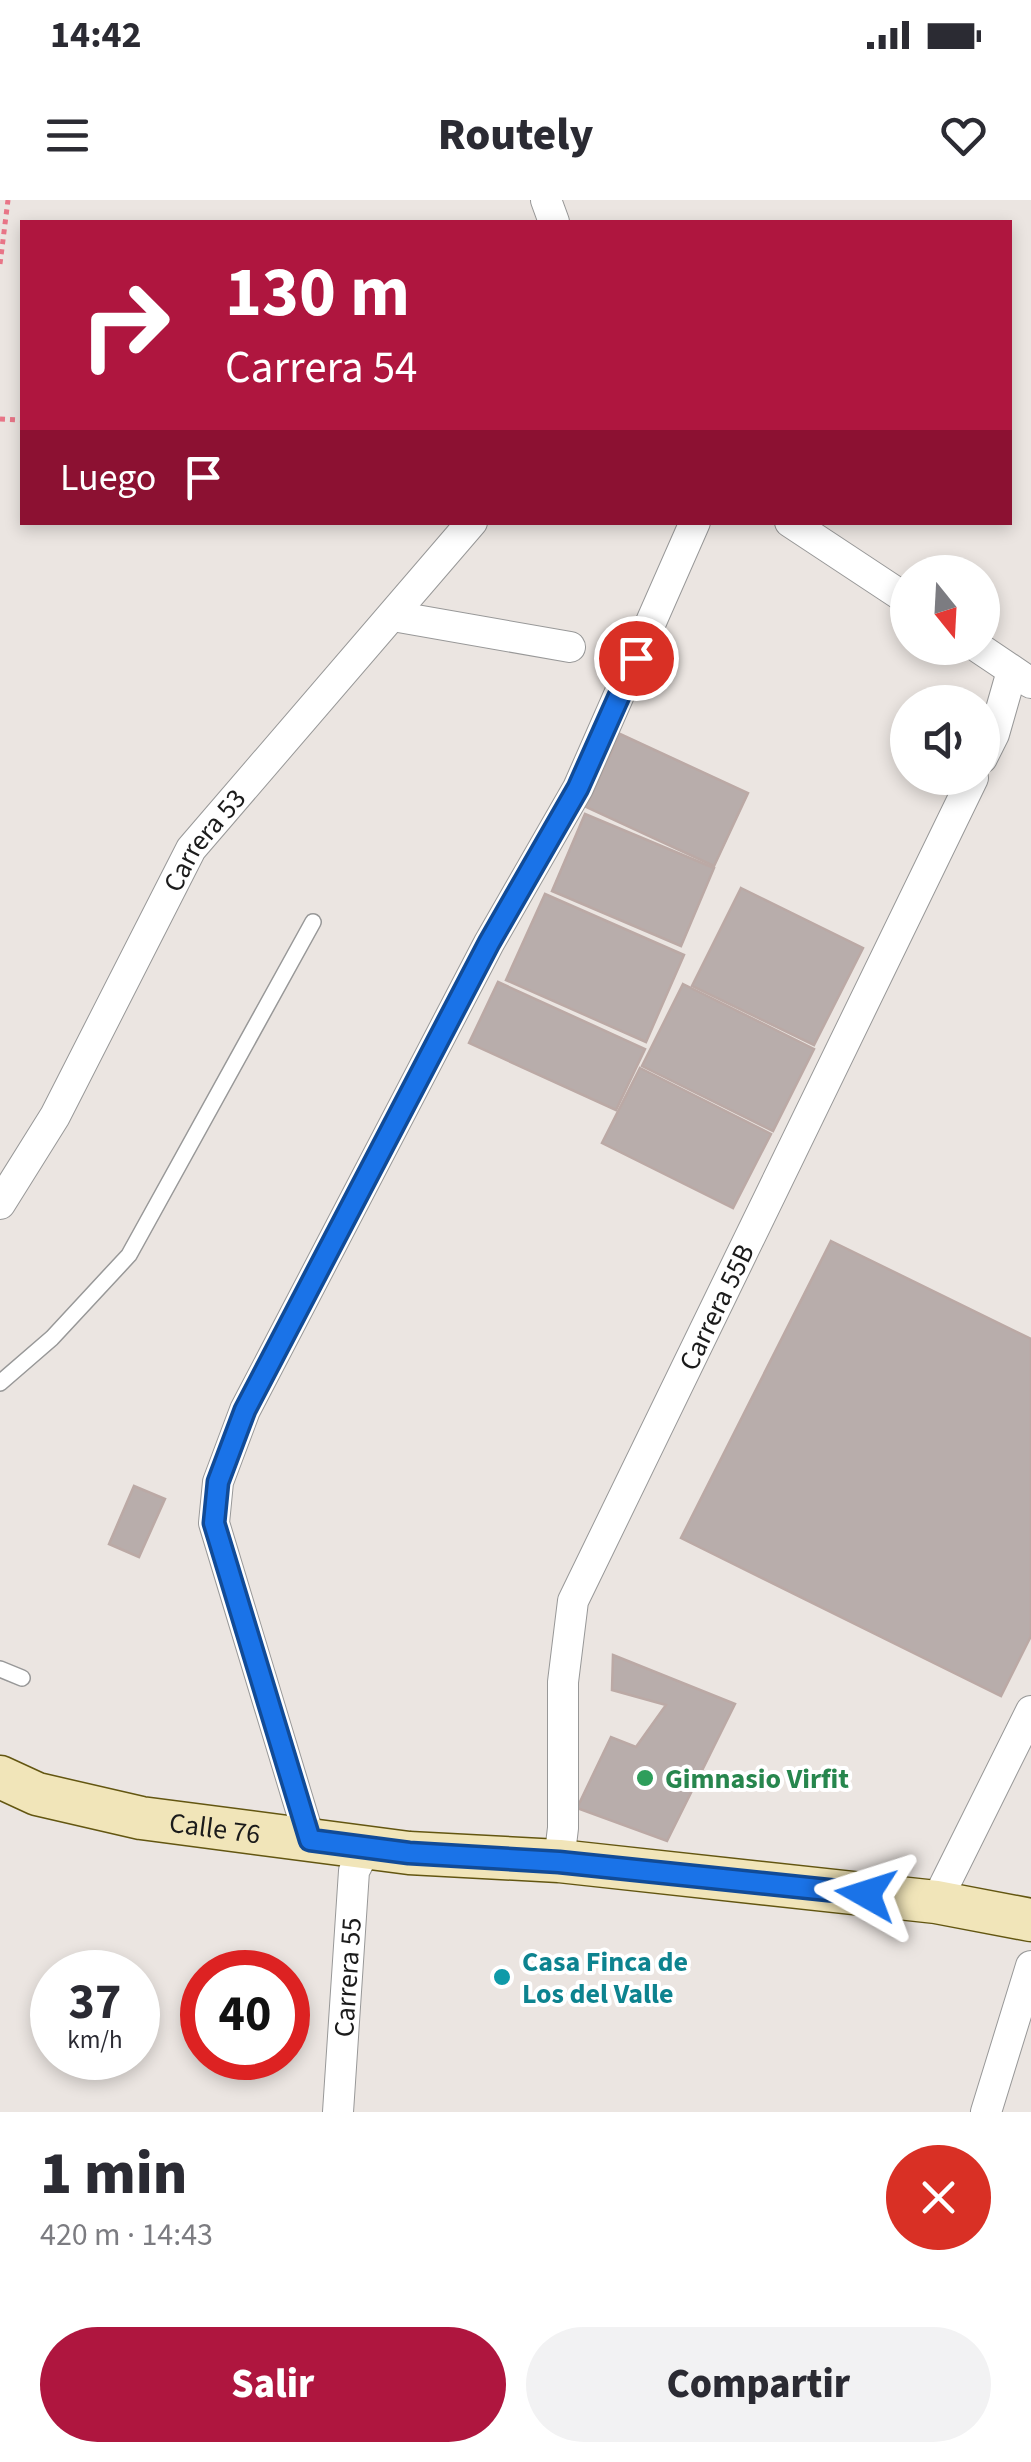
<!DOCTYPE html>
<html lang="es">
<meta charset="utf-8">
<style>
:root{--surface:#fff;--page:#f2f2f3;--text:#2b2b33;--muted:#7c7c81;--accent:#af163f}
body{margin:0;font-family:"Source Sans 3",sans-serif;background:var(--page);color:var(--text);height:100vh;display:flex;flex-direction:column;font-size:38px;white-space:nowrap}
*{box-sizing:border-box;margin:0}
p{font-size:32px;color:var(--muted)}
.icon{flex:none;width:55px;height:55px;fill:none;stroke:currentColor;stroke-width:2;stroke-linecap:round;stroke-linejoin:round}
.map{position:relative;height:1912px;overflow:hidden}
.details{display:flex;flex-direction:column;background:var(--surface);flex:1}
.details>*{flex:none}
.banner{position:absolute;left:20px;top:20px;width:992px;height:305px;border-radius:0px;box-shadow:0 5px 15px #0003;background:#af163f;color:#fff;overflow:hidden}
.needle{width:65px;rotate:162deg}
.controls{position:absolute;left:890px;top:355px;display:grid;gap:20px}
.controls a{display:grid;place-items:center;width:110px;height:110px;border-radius:50%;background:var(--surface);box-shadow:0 5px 15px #0003;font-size:50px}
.speed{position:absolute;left:30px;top:1750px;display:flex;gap:20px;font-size:50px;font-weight:700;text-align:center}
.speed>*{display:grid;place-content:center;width:130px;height:130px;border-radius:50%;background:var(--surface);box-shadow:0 5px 15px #0003;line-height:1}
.speed small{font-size:25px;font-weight:400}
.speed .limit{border:15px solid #d22;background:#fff;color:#111}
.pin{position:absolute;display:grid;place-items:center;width:85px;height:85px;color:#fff;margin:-42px;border:5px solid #fff;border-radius:50%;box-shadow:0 2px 10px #0007}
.me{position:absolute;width:110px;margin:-55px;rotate:276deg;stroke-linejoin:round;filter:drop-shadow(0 0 8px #0008)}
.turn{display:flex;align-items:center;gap:35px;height:210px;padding:0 40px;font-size:45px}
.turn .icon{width:130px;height:130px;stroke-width:2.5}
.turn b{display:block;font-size:70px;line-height:85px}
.then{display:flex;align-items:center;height:95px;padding:0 40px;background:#0003;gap:20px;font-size:38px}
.round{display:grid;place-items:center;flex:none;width:105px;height:105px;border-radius:52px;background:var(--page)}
.summary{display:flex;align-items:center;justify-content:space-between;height:170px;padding:0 40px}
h1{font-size:60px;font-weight:800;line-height:75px}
.primary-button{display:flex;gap:20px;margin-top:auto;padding:20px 40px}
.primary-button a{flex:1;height:115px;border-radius:60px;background:var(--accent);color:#fff;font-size:40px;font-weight:800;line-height:115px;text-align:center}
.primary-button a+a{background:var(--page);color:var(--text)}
.status{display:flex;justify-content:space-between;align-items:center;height:70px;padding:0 50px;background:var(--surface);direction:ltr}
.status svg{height:28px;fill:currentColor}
header{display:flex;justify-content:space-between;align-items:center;height:130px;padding:0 40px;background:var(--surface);font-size:45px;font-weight:800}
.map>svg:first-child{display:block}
.building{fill:#b8adab;stroke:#bba9a5;stroke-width:2.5}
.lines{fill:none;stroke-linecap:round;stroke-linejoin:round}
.lane-casing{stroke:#989898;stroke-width:18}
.street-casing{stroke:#989898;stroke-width:32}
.secondary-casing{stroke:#635611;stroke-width:45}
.path{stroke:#e87587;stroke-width:5;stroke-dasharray:5 5;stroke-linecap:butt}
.lane{stroke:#fff;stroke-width:15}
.street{stroke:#fff;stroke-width:30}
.secondary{stroke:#f1e5b9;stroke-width:42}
.route-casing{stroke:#114b97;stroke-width:25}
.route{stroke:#1a73e8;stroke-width:18}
.leisure-dot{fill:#2e9e5b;stroke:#fff;stroke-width:4}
.culture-dot{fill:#0f9aa8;stroke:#fff;stroke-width:4}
.labels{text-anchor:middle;stroke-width:8;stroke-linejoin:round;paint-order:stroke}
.street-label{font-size:28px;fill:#1b1b1b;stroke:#fff}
.leisure-label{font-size:28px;font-weight:bold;fill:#27864d;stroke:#fff;text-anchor:start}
.culture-label{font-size:28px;font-weight:bold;fill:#0d838f;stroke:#fff;text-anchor:start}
</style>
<div class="status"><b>14:42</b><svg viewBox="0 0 49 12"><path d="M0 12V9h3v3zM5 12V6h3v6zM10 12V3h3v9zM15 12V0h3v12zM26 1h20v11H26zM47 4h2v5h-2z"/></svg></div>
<header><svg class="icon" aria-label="menu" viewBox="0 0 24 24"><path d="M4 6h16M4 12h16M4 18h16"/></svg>Routely<svg class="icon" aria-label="heart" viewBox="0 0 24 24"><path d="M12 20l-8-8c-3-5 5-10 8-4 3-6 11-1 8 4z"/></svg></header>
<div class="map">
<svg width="1031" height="1912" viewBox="0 0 1031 1912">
<rect width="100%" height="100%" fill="#ebe5e1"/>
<g class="building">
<polygon points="620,534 748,593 714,666 586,607"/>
<polygon points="585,614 714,668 681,746 552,691"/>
<polygon points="741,688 863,748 814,845 692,786"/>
<polygon points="545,694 684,755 646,842 506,780"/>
<polygon points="498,782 645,849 616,910 469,843"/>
<polygon points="683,784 814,849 773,931 642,866"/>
<polygon points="640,868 771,934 733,1008 602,943"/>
<polygon points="831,1041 1031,1139 1031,1436 1001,1496 681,1338"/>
<polygon points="134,1286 165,1299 139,1357 109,1344"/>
<polygon points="613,1455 735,1504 667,1641 577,1608 611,1537 636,1547 666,1505 612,1490"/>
</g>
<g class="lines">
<g class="lane-casing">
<g id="lane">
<polyline points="0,1183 52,1138 129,1055 313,722"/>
<polyline points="0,1469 22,1478"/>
</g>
</g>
<g class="street-casing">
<g id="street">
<polyline points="546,0 554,22"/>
<polyline points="790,322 908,400"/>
<polyline points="393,416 570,447"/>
<polyline points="979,448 1031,483"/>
<polyline points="982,558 994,534 1012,471"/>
<path id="s1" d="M 0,1004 L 55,916 L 191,649 L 472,322"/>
<polyline points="310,1640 214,1323 218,1282 245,1210 489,743 578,588 695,322"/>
<path id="s2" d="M 559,1661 L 563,1628 L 563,1482 L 573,1401 L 973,578"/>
<polyline points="936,1702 1031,1511"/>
<path id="s3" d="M 338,1912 L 354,1671 L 366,1648"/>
<polyline points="986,1912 1031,1766"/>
</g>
</g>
<g class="secondary-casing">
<g id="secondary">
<path id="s4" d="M 0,1577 L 37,1594 L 141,1618 L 409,1653 L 559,1661 L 936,1702 L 1031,1720"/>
</g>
</g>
<g class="path">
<polyline points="0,64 8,0"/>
<polyline points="0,219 22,220"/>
</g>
<use href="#lane" class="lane"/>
<use href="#street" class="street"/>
<use href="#secondary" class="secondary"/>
</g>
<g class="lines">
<g class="route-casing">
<polyline id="route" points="636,458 578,588 489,743 245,1210 218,1282 214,1323 310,1640 409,1653 559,1662 866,1694"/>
</g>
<use href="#route" class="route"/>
</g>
<circle class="leisure-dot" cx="645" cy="1578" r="10"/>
<circle class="culture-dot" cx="502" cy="1777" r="10"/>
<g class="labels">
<g class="street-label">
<text dy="10" stroke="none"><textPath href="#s1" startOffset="418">Carrera 53</textPath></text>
<text dy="10" stroke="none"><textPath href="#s2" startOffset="588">Carrera 55B</textPath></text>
<text dy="10" stroke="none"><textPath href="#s4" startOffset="222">Calle 76</textPath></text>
<text dy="10" stroke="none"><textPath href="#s3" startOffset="135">Carrera 55</textPath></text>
</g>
<g class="leisure-label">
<text x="665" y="1588">Gimnasio Virfit</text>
</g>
<g class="culture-label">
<text x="522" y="1771">Casa Finca de<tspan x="522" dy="32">Los del Valle</tspan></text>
</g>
</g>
</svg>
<div class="controls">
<a><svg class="needle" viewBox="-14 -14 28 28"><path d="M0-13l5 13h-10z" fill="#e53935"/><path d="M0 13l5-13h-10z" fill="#7c7c81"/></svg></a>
<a><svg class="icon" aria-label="sound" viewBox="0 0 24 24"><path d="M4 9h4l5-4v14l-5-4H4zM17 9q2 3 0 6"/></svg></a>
</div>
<div class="speed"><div>37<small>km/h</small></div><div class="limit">40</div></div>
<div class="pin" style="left:636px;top:458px;background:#d93025"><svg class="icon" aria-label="arrive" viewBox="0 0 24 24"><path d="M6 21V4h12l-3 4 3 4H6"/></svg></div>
<svg class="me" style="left:866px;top:1694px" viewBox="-20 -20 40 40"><path d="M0-17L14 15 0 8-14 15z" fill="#1a73e8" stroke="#fff" stroke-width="4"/></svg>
<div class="banner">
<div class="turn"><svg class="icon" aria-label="right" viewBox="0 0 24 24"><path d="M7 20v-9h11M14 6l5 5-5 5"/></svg><div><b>130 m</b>Carrera 54</div></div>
<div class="then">Luego<svg class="icon" aria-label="arrive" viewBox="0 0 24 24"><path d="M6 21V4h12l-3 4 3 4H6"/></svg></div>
</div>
</div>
<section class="details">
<div class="summary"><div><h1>1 min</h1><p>420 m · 14:43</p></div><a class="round" style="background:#d93025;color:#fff"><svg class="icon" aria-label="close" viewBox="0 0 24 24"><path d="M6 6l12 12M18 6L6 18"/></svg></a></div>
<div class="primary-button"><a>Salir</a><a>Compartir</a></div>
</section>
